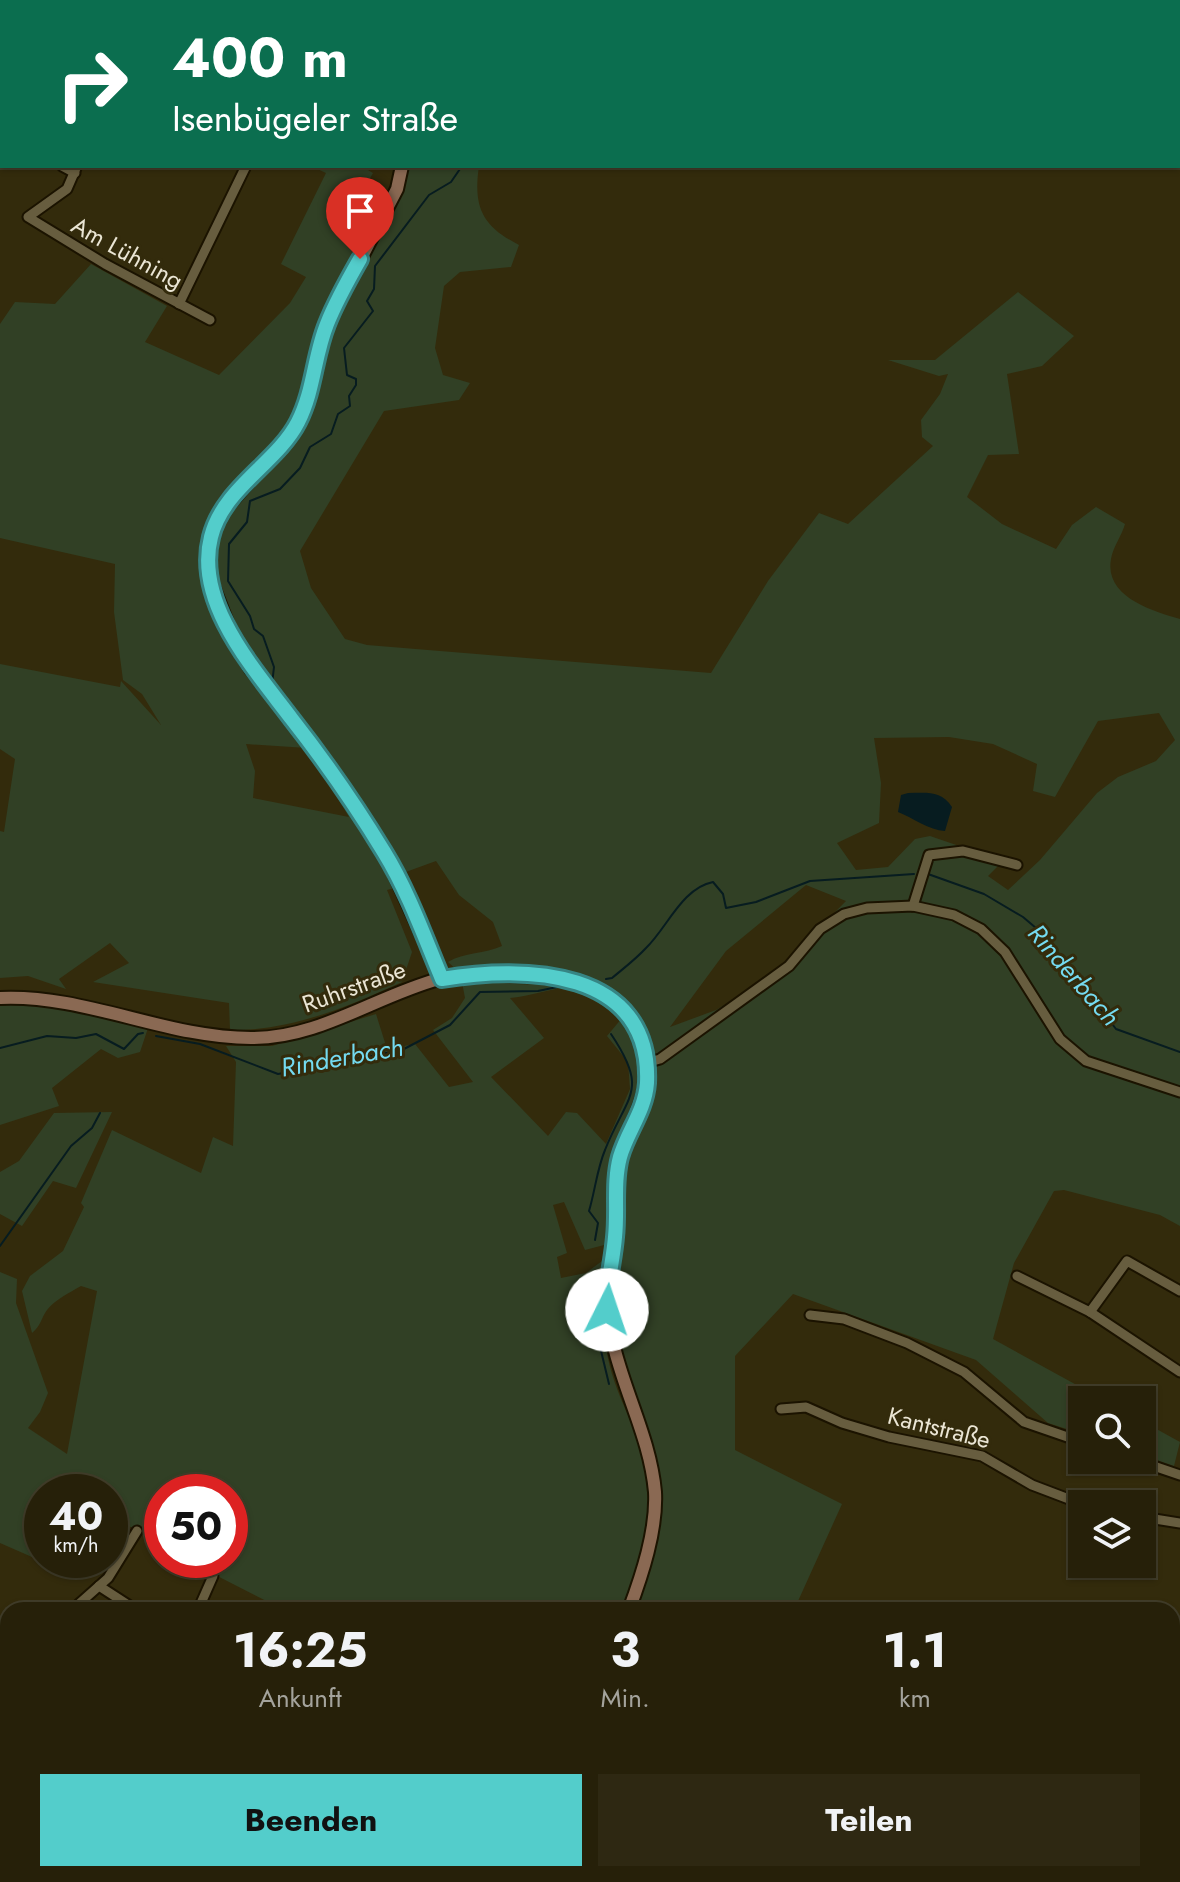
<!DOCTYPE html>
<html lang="de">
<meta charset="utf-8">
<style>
:root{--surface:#262009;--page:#2e2812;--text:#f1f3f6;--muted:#a4a39c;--line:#423e2a;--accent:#53cdcb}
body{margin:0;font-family:Jost,sans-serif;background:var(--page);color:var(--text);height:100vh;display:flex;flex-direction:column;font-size:30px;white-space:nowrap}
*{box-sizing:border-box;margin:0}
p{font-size:26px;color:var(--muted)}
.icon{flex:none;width:44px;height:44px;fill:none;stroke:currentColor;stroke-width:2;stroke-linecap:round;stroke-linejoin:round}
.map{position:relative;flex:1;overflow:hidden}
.side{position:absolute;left:0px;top:1602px;width:1180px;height:280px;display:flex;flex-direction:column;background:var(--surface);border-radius:24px 24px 0 0;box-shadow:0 2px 6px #0004,0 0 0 2px var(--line)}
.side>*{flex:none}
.hud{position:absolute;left:0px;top:0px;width:1180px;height:168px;box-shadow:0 2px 6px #0004,0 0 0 2px var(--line);background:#0b6e4f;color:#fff;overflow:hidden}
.fabs{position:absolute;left:1068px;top:1386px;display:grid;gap:16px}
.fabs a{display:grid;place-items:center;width:88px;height:88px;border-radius:0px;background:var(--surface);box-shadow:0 2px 6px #0004,0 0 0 2px var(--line);font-size:40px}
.speed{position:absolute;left:24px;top:1474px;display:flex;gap:16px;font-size:40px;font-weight:700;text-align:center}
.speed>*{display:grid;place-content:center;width:104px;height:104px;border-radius:50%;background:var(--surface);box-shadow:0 2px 6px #0004,0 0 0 2px var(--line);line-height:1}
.speed small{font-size:20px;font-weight:400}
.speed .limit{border:12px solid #d22;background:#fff;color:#111}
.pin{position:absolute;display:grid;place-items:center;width:68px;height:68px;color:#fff;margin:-82px -34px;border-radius:50% 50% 50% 0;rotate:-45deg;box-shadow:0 0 8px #0007}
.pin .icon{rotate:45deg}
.me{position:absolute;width:88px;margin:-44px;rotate:4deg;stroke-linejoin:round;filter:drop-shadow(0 0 6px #0008)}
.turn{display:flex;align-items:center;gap:28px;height:168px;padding:0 40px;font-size:36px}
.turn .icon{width:104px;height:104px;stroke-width:2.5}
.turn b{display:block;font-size:56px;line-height:68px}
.eta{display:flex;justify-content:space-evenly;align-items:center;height:136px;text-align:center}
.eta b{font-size:48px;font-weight:700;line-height:56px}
.action{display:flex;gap:16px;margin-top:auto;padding:16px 40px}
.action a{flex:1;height:92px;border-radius:0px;background:var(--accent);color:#111;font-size:32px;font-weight:700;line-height:92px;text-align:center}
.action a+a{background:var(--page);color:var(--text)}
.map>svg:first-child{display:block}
.green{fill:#314025;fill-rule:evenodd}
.water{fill:#071c20}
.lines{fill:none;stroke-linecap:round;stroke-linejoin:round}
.stream{stroke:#071c20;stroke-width:2}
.street-casing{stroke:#1b1300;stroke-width:13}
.secondary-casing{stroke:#1b1300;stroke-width:16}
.street{stroke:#675d3f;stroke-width:9}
.secondary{stroke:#8a6953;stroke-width:12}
.route-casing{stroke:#368584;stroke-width:20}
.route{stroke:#53cdcb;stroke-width:14}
.labels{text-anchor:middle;stroke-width:6;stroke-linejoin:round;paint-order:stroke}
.street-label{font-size:24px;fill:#ebe6d5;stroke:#332b0c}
.water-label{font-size:26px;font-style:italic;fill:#74daf0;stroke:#332b0c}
</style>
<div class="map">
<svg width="1180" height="1882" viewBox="0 0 1180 1882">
<rect width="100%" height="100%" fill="#332b0c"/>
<g class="green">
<path d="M 311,166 L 361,166 L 373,173 L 347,220 L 377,232 L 402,166 L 479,166 C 473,207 482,226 519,245 L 511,267 L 460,272 L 444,286 L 435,348 L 443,375 L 470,383 L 459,400 L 384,411 L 300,551 L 311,588 L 345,639 L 367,645 L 711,673 L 768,581 L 819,513 L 848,524 L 933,446 L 922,437 L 921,420 L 940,394 L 948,374 L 939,376 L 888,360 L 935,360 L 1018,292 L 1074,336 L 1042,366 L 1007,374 L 1019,454 L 988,455 L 967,497 L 1002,524 L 1056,549 L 1072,525 L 1096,507 L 1125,524 C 1122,535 1113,547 1111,559 C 1104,597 1153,611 1180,619 L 1180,1226 L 1160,1215 L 1064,1190 L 1054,1191 L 1014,1263 L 993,1339 L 1104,1400 L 1082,1400 L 1082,1434 L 1048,1423 L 976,1360 L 793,1294 L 735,1356 L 735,1450 L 842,1504 L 794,1610 L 634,1610 L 658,1515 L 620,1354 L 613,1292 L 623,1237 L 622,1179 L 627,1157 L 652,1101 L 655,1081 L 649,1053 L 609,990 L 595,982 L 559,972 L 459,972 L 448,962 C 464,952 485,954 502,946 L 493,922 L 459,895 L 436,861 L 403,873 L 394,888 L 387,890 L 412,952 L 402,982 C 347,1007 291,1031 230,1030 L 229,1003 L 93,982 L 129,963 L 110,943 L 59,979 L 66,989 L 28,976 L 0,978 L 0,831 L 4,832 L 15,759 L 0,749 L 0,664 L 120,687 L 121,681 L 161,725 L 142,694 L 123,680 L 114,612 L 115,564 L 0,538 L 0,324 L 15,302 L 55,304 L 91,264 L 167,306 L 145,342 L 219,375 L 290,303 L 306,277 L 281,264 L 326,173 ZM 1159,713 L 1175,740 L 1156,761 L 1118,777 L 1097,793 L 1040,860 L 1008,890 L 988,876 L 1003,861 L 930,836 L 915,839 L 888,867 L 856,870 L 837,843 L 879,823 L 881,783 L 874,738 L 949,737 L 993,744 L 1037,764 L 1033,791 L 1055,797 L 1098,721 ZM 246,744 L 307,748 L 349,817 L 253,798 L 255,771 ZM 806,885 L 846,901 L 773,975 L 716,1010 L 670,1027 L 726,951 Z"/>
<path d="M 462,982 L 574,986 C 551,988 533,996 510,998 L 544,1038 L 491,1077 L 548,1136 L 566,1112 L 577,1113 L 606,1144 L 630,1089 L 628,1062 L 607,1036 L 622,1018 C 658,1090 629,1102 611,1170 C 606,1192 610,1220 608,1244 L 585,1250 L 564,1202 L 553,1205 L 567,1253 L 557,1257 L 561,1278 L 586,1273 L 606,1258 C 600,1296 601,1336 612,1374 C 625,1417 653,1456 650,1503 C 648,1538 636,1578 623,1610 L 284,1610 L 186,1560 L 230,1560 L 230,1492 L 162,1492 L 162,1546 L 131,1527 L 110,1524 L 110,1492 L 42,1492 L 42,1560 L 48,1560 L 48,1564 L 0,1543 L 0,1272 L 17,1279 L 16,1303 L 48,1393 L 40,1412 L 28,1428 L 67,1454 L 97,1291 L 81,1286 C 69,1293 56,1299 47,1310 C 41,1318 41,1326 32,1333 L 22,1291 L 30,1276 L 63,1251 L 84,1207 L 81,1203 L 112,1130 L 201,1173 L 213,1137 L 233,1146 L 236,1062 L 226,1046 L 272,1046 L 376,1014 L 387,1049 L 415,1044 L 449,1087 L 473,1082 L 433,1030 L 452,1018 L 465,998 Z"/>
<polygon points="0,1003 38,1004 148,1028 140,1052 118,1058 101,1049 52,1088 59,1106 0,1125"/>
<polygon points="112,1112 76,1188 53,1181 22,1226 0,1214 0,1172 19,1161 54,1113"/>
<polygon points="1142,1421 1180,1442 1174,1466 1142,1455"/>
<polygon points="1172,1865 1180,1866 1180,1882 549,1882 548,1874 605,1874 608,1880 616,1874 1172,1874"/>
</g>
<path class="water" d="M 908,793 C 927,793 941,790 952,807 L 945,831 C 929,830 913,818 898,812 L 901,795 Z"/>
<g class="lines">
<g class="stream">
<polyline points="272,684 274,667 263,636 254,629 250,616 228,581 229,544 247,522 250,501 280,489 300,468 310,447 331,434 338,414 350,406 349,396 356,385 356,379 347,375 344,348 373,311 367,301 374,289 375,266 429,195 451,182 462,166"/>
<polyline points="303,723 367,810 386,843"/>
<polyline points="391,852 400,869"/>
<polyline points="928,874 984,894 1023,917 1043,934 1116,1029 1180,1052"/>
<path d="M 606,979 L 612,978 C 624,968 636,959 646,948 C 667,928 682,888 713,882 L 723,894 L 726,908 L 756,902 L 810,881 L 914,874"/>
<polyline points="156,1036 200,1044 278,1074 402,1050 450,1025 480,992 538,991 562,986"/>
<polyline points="0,1048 47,1036 76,1038 96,1034 124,1049 138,1034 143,1033"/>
<path d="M 595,1240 L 598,1223 L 589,1211 C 595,1191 597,1169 605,1150 C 627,1094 650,1092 611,1034"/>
<polyline points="0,1246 71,1146 92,1128 100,1113"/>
<polyline points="596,1280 596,1330 609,1384"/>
</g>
<g class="street-casing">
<g id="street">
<polyline points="151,2 152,0"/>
<polyline points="0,138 2,138"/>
<polyline points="62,166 75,173"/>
<polyline points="77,166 67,189 28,217 105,264 210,320"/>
<polyline points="179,304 246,166"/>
<polyline points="913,906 929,855 963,851 1017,865"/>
<polyline points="646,1063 660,1059 789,966 820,929 844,914 867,908 913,906 954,915 981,929 1005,952 1060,1039 1086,1061 1180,1092"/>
<polyline points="1017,1276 1090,1312 1180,1372"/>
<polyline points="1090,1312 1127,1261 1180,1291"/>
<polyline points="810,1315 844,1319 907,1343 964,1372 1024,1422 1082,1442"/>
<polyline points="781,1409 806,1407 842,1423 889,1437 982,1456 1032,1485 1082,1504"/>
<polyline points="1136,1460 1180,1475"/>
<polyline points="1142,1517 1180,1523"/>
<polyline points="99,1586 136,1610"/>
<polyline points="72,1610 108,1578 137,1531"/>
<polyline points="198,1610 213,1576"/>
<polyline points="0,1674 8,1667"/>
<polyline points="308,1874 313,1882"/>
<polyline points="613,1875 622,1874 632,1882"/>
<polyline points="12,1882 16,1874"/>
<polyline points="60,1882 66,1874"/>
<polyline points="110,1882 116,1874"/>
<polyline points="167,1882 174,1874"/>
<polyline points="276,1882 287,1874"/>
</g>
</g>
<g class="secondary-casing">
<g id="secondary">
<polyline points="434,2 434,0"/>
<polyline points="402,166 397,189 327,324 306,405 296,427 222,512 211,533 207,557 210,579 235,643 251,669 290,715 384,851 442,979"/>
<path d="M 0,998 C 85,994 166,1038 251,1038 C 318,1039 376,996 439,979 C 458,974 477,975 496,975 C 552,974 620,977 641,1040 C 657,1091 634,1111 620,1156 C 612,1182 618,1211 615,1238 C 613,1257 606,1276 607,1295 C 608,1368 649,1424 655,1492 C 657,1530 642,1575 629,1610"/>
<polyline points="613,1874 615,1882"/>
</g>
</g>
<use href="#street" class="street"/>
<use href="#secondary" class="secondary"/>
</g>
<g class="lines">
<g class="route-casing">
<path id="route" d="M 360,259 C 348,280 336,301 327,324 C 314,356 314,391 298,422 C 277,463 223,488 211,537 C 194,603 255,670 291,718 C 324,760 356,806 384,852 C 408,891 424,936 442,979 C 524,965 652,968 647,1083 C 645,1111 627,1132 620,1157 C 613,1183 618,1210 615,1237 C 613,1262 606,1285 607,1310"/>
</g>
<use href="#route" class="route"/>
</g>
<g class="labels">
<g class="street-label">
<text transform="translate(127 253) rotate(29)" y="8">Am Lühning</text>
<text transform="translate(354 987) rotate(-20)" y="8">Ruhrstraße</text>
<text transform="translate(939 1428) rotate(14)" y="8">Kantstraße</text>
</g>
<g class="water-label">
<text transform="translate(1074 975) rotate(49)" y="9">Rinderbach</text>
<text transform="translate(342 1057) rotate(-10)" y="9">Rinderbach</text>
</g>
</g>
</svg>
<div class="fabs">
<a><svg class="icon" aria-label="search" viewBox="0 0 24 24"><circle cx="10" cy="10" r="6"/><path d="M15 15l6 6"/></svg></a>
<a><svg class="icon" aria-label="layers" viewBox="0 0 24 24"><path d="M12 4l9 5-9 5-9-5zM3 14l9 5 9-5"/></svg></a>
</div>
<div class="speed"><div>40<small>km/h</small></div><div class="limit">50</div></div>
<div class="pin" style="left:360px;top:259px;background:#d93025"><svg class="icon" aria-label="arrive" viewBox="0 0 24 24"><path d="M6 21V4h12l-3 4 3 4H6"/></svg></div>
<svg class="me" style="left:607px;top:1310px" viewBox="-20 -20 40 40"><circle r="19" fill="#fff"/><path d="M0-13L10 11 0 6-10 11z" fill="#53cdcb"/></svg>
<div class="hud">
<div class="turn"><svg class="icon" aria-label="right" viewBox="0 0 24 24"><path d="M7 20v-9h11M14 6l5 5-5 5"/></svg><div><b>400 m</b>Isenbügeler Straße</div></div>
</div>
<section class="side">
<div class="eta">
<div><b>16:25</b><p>Ankunft</p></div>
<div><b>3</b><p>Min.</p></div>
<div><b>1.1</b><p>km</p></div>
</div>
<div class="action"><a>Beenden</a><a>Teilen</a></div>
</section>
</div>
